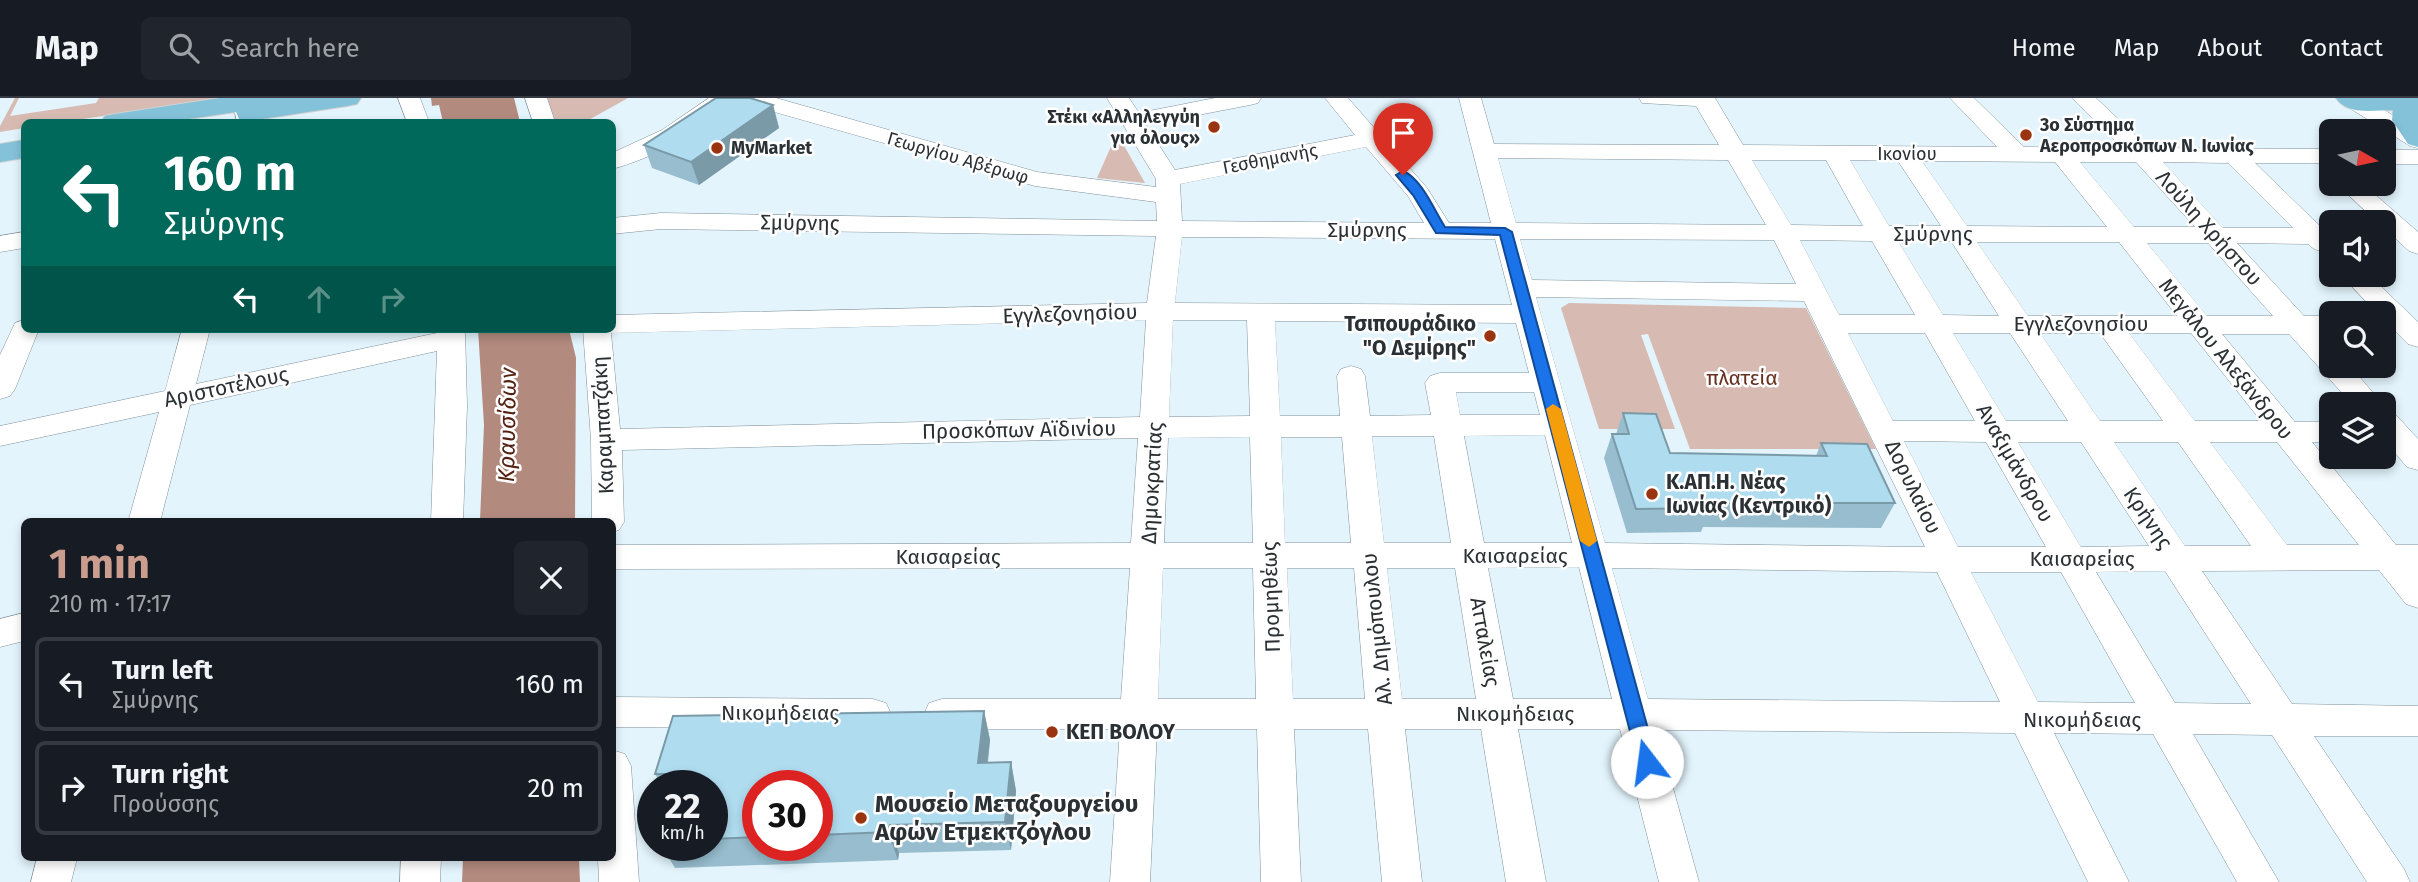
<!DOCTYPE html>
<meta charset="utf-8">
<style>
:root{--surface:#171b24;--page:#20242c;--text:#f1f3f6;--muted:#9ea1a6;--line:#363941;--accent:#ca9d8e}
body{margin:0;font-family:"Fira Sans",sans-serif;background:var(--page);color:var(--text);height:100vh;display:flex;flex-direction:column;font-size:26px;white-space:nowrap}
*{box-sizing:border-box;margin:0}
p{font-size:23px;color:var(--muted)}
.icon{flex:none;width:38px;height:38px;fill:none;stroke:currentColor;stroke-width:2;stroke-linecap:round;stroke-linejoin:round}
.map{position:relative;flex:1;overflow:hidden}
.panel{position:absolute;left:21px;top:420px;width:595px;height:343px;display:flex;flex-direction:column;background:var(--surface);border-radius:10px;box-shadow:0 4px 10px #0003}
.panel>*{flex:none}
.top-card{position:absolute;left:21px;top:21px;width:595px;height:214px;border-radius:10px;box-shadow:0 4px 10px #0003;background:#00695c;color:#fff;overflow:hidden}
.needle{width:46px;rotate:99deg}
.tools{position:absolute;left:2319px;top:21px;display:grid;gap:14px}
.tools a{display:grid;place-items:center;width:77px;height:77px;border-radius:10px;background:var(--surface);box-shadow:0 4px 10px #0003;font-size:35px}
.speed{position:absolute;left:637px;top:672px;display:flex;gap:14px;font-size:35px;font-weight:700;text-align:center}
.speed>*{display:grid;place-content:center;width:91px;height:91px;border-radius:50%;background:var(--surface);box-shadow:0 4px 10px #0003;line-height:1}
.speed small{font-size:18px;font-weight:400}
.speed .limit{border:10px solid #d22;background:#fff;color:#111}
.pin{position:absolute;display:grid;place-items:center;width:60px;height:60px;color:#fff;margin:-72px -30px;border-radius:50% 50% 50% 0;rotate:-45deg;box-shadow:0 0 7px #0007}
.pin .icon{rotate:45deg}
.me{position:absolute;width:77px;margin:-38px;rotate:345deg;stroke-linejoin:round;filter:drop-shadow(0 0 5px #0008)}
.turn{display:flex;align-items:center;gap:24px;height:147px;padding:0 28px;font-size:32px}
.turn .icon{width:91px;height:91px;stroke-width:2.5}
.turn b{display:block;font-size:49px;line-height:60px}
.lanes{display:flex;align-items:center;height:66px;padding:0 28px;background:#0003;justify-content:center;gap:35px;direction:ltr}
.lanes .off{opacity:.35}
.round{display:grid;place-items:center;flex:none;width:74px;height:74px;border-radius:10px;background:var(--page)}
.head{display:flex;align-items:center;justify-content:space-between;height:119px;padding:0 28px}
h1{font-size:42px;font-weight:700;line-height:52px;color:var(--accent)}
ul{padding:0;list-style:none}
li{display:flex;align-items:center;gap:21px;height:94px;margin:0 14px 10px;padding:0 14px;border:4px solid var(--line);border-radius:10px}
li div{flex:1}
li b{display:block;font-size:26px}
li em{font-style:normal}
header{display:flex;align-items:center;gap:42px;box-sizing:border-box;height:98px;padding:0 35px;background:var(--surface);border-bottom:2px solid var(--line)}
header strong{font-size:33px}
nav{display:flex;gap:38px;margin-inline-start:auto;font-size:24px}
.search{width:490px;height:63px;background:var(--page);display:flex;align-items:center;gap:18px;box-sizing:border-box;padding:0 24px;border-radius:10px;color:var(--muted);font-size:26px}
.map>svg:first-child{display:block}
.green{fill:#d7bbb2}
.water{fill:#b38a7e}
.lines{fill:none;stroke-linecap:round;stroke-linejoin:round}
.minor-casing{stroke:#829199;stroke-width:1}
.major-casing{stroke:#d0d1d2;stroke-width:2}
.minor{fill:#fff;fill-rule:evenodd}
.major{fill:#84c2d9;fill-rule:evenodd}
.wall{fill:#97bdce;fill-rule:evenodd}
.shaded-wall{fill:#7b9aa7}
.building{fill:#b0dcef;stroke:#7b9aa7;stroke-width:2}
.route{fill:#1a73e8;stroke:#114b97;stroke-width:2}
.slow{fill:#f59e0b}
.poi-dot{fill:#9a330f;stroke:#fefefe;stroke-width:2.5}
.labels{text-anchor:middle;stroke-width:5;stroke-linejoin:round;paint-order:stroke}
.far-poi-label{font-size:18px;font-weight:bold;fill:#2a3033;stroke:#fefefe;text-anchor:start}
.far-street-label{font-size:18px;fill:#2a3033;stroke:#fefefe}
.street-label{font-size:21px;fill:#2a3033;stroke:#fefefe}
.poi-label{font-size:21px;font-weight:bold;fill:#2a3033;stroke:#fefefe;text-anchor:start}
.park-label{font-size:21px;fill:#66301f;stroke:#fefefe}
.water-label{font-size:23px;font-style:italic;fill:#542010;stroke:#fefefe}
.near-poi-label{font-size:24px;font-weight:bold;fill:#2a3033;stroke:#fefefe;text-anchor:start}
</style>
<header>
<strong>Map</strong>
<div class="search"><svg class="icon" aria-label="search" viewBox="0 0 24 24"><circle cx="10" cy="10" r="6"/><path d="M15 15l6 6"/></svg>Search here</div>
<nav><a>Home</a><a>Map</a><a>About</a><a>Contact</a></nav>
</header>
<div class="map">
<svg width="2418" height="784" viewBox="0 0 2418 784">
<rect width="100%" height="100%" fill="#e3f4fc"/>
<g class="green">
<polygon points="15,0 19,0 10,18 96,5 99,0 221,0 63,24 24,24 24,30 0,34 0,28"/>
<polygon points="540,0 628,0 585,24 549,24"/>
<polygon points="1117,35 1145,85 1097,80"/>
<polygon points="1569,205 1806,210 1876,351 1690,351 1648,236 1641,237 1675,331 1599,331 1561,210"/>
</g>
<g class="water">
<polygon points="431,0 514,0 520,24 443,24 439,7 432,8"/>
<polygon points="478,231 569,231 576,260 575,423 480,423 484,327"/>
<polygon points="463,760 579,760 580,784 462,784"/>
</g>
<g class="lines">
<g class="minor-casing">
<g id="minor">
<polygon points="232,0 254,0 259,24 237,24"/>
<polygon points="398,0 420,0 429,24 407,24"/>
<polygon points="525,0 547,0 555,24 533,24"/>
<path d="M 709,0 L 733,0 C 712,31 648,62 612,71 L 612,55 L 662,32 Z"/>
<path d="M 740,0 L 776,0 L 1037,74 L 1156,89 L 1156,81 L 1107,0 L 1129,0 L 1139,15 L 1215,0 L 1261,0 L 1258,5 L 1250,7 L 1146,27 L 1175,72 L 1355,37 L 1325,0 L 1348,0 L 1427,90 L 1449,125 L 1491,125 L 1459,0 L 1481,0 L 1494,46 L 1719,47 L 1696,8 L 1642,5 L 1639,0 L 1715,0 L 1743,47 L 1997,49 L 1950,0 L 1974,0 L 2024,49 L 2122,50 L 2072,0 L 2096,0 L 2149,50 L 2331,51 L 2331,65 L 2255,65 L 2322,130 L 2331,130 L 2331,152 C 2321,154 2315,153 2308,146 L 2237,145 L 2304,218 L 2331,218 L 2331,236 L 2320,236 L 2331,247 L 2331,268 L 2350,268 L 2383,306 L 2352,306 L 2289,236 L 2222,236 L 2295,324 L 2331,324 L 2331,344 L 2312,344 L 2396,447 L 2418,447 L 2418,510 L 2406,506 L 2379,472 L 2202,473 L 2292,606 L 2418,608 L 2418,638 L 2314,638 L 2404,771 L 2410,784 L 2367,784 L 2272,637 L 2193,636 L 2279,784 L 2237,784 L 2153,636 L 2054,635 L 2129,784 L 2088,784 L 2015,635 L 1657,632 L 1699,784 L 1659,784 L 1620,631 L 1518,631 L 1546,784 L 1506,784 L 1481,631 L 1405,631 L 1422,784 L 1382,784 L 1368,631 L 1294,631 L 1301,784 L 1261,784 L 1257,631 L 1157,631 L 1150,784 L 1110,784 L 1120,631 L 942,631 L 929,627 L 924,616 L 929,605 L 942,601 L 1121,601 L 1130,470 L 612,471 L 612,447 L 1131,445 L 1138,340 L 622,352 L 624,424 L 619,432 L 612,434 L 612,424 L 592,424 L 591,342 L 583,231 L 612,231 L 612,217 L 1147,205 L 1156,138 L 661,131 L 612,136 L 612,120 L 661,115 L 1157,123 L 1156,104 L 1035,88 L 743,5 ZM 1366,49 L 1408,98 L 1424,125 L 1182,123 L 1180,86 ZM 1498,60 L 1728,62 L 1766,127 L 1516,125 ZM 1752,62 L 1826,62 L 1863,128 L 1791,127 ZM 1850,62 L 1898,63 L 1941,128 L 1889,128 ZM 1922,63 L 2055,64 L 2107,129 L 1967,128 ZM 2080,64 L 2136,64 L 2195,129 L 2134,129 ZM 2163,64 L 2228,65 L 2293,130 L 2223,130 ZM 1182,139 L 1495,141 L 1512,207 L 1175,205 ZM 1520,141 L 1774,142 L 1796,186 L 1532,182 ZM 1800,142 L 1872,143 L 1915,217 L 1839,217 ZM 1898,143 L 1951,143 L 1999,218 L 1943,217 ZM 1977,144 L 2119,144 L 2177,218 L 2028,218 ZM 2147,145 L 2208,145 L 2273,218 L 2207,218 ZM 1536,199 L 1804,203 L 1925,449 L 1605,445 ZM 1146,222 L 1140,319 L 620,331 L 611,235 ZM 1173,222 L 1247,222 L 1250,318 L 1169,319 ZM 1275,223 L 1516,225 L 1529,275 L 1440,275 L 1430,278 L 1425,285 L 1431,317 L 1370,318 L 1365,278 L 1361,271 L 1351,268 L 1341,271 L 1337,278 L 1340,318 L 1280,318 ZM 1848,235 L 1925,235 L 1975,323 L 1893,323 ZM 1953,235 L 2010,235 L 2068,323 L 2006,323 ZM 2040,235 L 2100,235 L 2163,323 L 2100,323 ZM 2129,235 L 2191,235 L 2261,323 L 2195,323 ZM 1456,294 L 1534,294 L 1540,317 L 1460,317 ZM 1545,337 L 1572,445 L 1484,445 L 1464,338 ZM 1372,338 L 1434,338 L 1451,445 L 1384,445 ZM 1250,339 L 1253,445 L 1164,445 L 1168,340 ZM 1281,339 L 1342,339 L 1351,445 L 1285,445 ZM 1904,343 L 1986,344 L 2046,449 L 1958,449 ZM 2018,344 L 2081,344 L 2149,448 L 2081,449 ZM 2114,344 L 2178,344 L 2251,448 L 2185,448 ZM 2210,344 L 2277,344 L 2359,447 L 2287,447 ZM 1579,469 L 1612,601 L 1513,601 L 1488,470 ZM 1163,470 L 1253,470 L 1256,601 L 1158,601 ZM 1287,470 L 1354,470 L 1365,601 L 1293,601 ZM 1387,470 L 1455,470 L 1476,601 L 1402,601 ZM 1612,470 L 1937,474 L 2000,604 L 1648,601 ZM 2165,473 L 2251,606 L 2175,605 L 2096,474 ZM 1971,474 L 2061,474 L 2135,605 L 2038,604 Z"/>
<polygon points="2347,0 2365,0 2418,33 2418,50 2410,48 2348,9 2345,4"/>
<rect x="2384" y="52" width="34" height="14"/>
<polygon points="2337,86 2363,86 2418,134 2418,156 2409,153 2384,130 2384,124 2377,124"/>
<polygon points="24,134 24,150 0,154 0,138"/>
<polygon points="2341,177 2369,177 2418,224 2418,249 2408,246 2384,222 2384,215 2377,215"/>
<polygon points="24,222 24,231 39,231 15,291 10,298 0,301 0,257 15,225"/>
<polygon points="182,231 210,231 196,286 437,235 437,231 465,231 467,308 463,424 431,424 437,253 190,307 160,424 128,424 159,314 0,348 0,328 165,293"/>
<polygon points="2384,313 2395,316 2418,341 2418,372 2407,369 2384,342"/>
<polygon points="24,515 24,543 0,549 0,521"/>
<polygon points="612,599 873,601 886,605 891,616 886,627 873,631 612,629"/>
<polygon points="612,652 625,656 631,668 639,784 599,784 598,760 612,760"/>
<polygon points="37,760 77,760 71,784 31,784"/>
<polygon points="401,760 441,760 440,784 400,784"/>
</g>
</g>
<g class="major-casing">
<g id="major">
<polygon points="220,0 361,0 357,6 347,8 249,23 239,21 236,14 168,24 101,24 105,18 115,16"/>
<path d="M 2336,0 L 2418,0 L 2418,49 L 2408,46 L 2392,22 L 2393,12 C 2374,12 2348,18 2336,0 Z"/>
<polygon points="24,42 24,60 0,64 0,46"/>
</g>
</g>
<use href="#minor" class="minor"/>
<use href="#major" class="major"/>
</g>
<g class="wall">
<polygon points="773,7 779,30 699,87 652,70 644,47"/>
<polygon points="1623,315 1670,355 1816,358 1821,345 1895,405 1881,430 1703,429 1701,434 1627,435 1604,360 1612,336 1616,336"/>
<path d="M 984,613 L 990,642 L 988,665 L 1011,664 L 1016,693 L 1011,752 L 899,755 L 898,762 L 675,770 L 661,747 L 712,747 L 712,688 L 662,688 L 655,676 ZM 758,688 L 817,688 L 817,747 L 758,747 Z"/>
</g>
<g class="shaded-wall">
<polygon points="773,7 779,30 699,87 691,64"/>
<polygon points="984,613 990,642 984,693 978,665"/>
<polygon points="1011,664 1016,693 1011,752 1005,724"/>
<polygon points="890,727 899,755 898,762 888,734"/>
</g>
<g class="building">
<polygon points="716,0 750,0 773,7 691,64 644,47"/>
<polygon points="1623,315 1656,316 1670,355 1827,358 1821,345 1867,346 1895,405 1709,405 1711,410 1636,411 1612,336 1629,336"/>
<polygon points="984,613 978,665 1011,664 1005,724 890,727 888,734 817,737 817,688 758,688 758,739 712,741 712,688 674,688 677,676 655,676 673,618"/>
</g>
<path class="route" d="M 1403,73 C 1422,81 1434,112 1445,129 L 1505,130 L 1512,134 L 1657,664 L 1654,670 L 1647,673 L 1641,670 L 1638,664 L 1500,137 L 1436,135 L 1413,97 L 1396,77 Z"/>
<polygon class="slow" points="1553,306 1561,311 1597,443 1589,449 1580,443 1546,311"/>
<g class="poi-dot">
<circle cx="1214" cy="29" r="7"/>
<circle cx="2026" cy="37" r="7"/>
<circle cx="717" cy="50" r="7"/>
<circle cx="1490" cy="238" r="7"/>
<circle cx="1652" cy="396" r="7"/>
<circle cx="1052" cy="634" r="7"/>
<circle cx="861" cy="720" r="7"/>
</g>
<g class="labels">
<g class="far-poi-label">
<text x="1200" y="25" text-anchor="end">Στέκι «Αλληλεγγύη<tspan x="1200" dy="21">για όλους»</tspan></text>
<text x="2040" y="33">3ο Σύστημα<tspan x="2040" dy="21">Αεροπροσκόπων Ν. Ιωνίας</tspan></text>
<text x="731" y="56">MyMarket</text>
</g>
<g class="far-street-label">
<text x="1907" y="62">Ικονίου</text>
<text transform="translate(958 60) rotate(16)" y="6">Γεωργίου Αβέρωφ</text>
<text transform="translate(1270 61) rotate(-11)" y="6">Γεσθημανής</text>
</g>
<g class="street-label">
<text transform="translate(800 125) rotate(1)" y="7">Σμύρνης</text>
<text transform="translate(2209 130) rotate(48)" y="7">Λούλη Χρήστου</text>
<text x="1367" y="139">Σμύρνης</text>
<text x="1933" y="143">Σμύρνης</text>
<text transform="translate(1070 216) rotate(-2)" y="7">Εγγλεζονησίου</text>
<text x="2081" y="233">Εγγλεζονησίου</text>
<text transform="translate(2226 261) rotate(51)" y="7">Μεγάλου Αλεξάνδρου</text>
<text transform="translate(226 289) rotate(-12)" y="7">Αριστοτέλους</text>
<text transform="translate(603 327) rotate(-93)" y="7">Καραμπατζάκη</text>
<text transform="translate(1019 332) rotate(-1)" y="7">Προσκόπων Αϊδινίου</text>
<text transform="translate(2015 365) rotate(60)" y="7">Αναξιμάνδρου</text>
<text transform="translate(1152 385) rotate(-87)" y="7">Δημοκρατίας</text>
<text transform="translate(1913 389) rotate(64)" y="7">Δορυλαίου</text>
<text transform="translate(2148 420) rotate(56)" y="7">Κρήνης</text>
<text x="1515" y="465">Καισαρείας</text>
<text x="948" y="466">Καισαρείας</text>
<text x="2082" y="468">Καισαρείας</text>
<text transform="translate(1271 499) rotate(-92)" y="7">Προμηθέως</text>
<text transform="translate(1377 531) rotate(-96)" y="7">Αλ. Δημόπουλου</text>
<text transform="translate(1485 544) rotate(80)" y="7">Ατταλείας</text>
<text x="780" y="622">Νικομήδειας</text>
<text x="1515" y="623">Νικομήδειας</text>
<text x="2082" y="629">Νικομήδειας</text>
</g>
<g class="poi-label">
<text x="1476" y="233" text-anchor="end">Τσιπουράδικο<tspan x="1476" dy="24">"Ο Δεμίρης"</tspan></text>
<text x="1666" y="391">Κ.ΑΠ.Η. Νέας<tspan x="1666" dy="24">Ιωνίας (Κεντρικό)</tspan></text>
<text x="1066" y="641">ΚΕΠ ΒΟΛΟΥ</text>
</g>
<g class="park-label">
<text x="1742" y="287">πλατεία</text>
</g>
<g class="water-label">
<text transform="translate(507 327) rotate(-89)" y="8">Κραυσίδων</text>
</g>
<g class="near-poi-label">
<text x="875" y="714">Μουσείο Μεταξουργείου<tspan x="875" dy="28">Αφών Ετμεκτζόγλου</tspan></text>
</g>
</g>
</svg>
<div class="tools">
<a><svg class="needle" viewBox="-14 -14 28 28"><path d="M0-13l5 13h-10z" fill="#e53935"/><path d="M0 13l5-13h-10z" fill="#9ea1a6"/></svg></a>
<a><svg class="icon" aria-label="sound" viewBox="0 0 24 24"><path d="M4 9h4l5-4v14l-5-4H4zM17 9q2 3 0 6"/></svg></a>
<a><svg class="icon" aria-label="search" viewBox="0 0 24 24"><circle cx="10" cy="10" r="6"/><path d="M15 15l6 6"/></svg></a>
<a><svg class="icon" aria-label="layers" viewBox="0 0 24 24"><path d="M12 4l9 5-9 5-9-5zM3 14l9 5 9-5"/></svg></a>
</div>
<div class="speed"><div>22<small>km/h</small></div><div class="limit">30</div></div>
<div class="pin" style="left:1403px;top:77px;background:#d93025"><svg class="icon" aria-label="arrive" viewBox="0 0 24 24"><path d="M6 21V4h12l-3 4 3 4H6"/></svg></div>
<svg class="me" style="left:1647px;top:664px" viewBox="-20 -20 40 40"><circle r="19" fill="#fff"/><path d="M0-13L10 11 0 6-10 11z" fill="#1a73e8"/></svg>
<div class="top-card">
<div class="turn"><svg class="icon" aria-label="left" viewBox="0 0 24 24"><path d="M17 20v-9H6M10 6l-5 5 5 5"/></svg><div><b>160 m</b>Σμύρνης</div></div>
<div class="lanes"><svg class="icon" aria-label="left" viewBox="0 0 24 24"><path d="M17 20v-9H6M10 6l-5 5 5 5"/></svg><svg class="icon off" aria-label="ahead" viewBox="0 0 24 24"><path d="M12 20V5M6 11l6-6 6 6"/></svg><svg class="icon off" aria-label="right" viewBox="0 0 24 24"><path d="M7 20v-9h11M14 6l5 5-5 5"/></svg></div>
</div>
<section class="panel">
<div class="head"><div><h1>1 min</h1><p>210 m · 17:17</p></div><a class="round"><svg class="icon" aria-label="close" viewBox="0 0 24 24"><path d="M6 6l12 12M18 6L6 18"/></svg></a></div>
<ul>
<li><svg class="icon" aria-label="left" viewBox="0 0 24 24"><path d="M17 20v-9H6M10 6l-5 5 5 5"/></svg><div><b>Turn left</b><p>Σμύρνης</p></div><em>160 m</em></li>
<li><svg class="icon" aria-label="right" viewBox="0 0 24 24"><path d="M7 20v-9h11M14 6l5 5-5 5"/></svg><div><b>Turn right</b><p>Προύσσης</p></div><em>20 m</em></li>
</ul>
</section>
</div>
